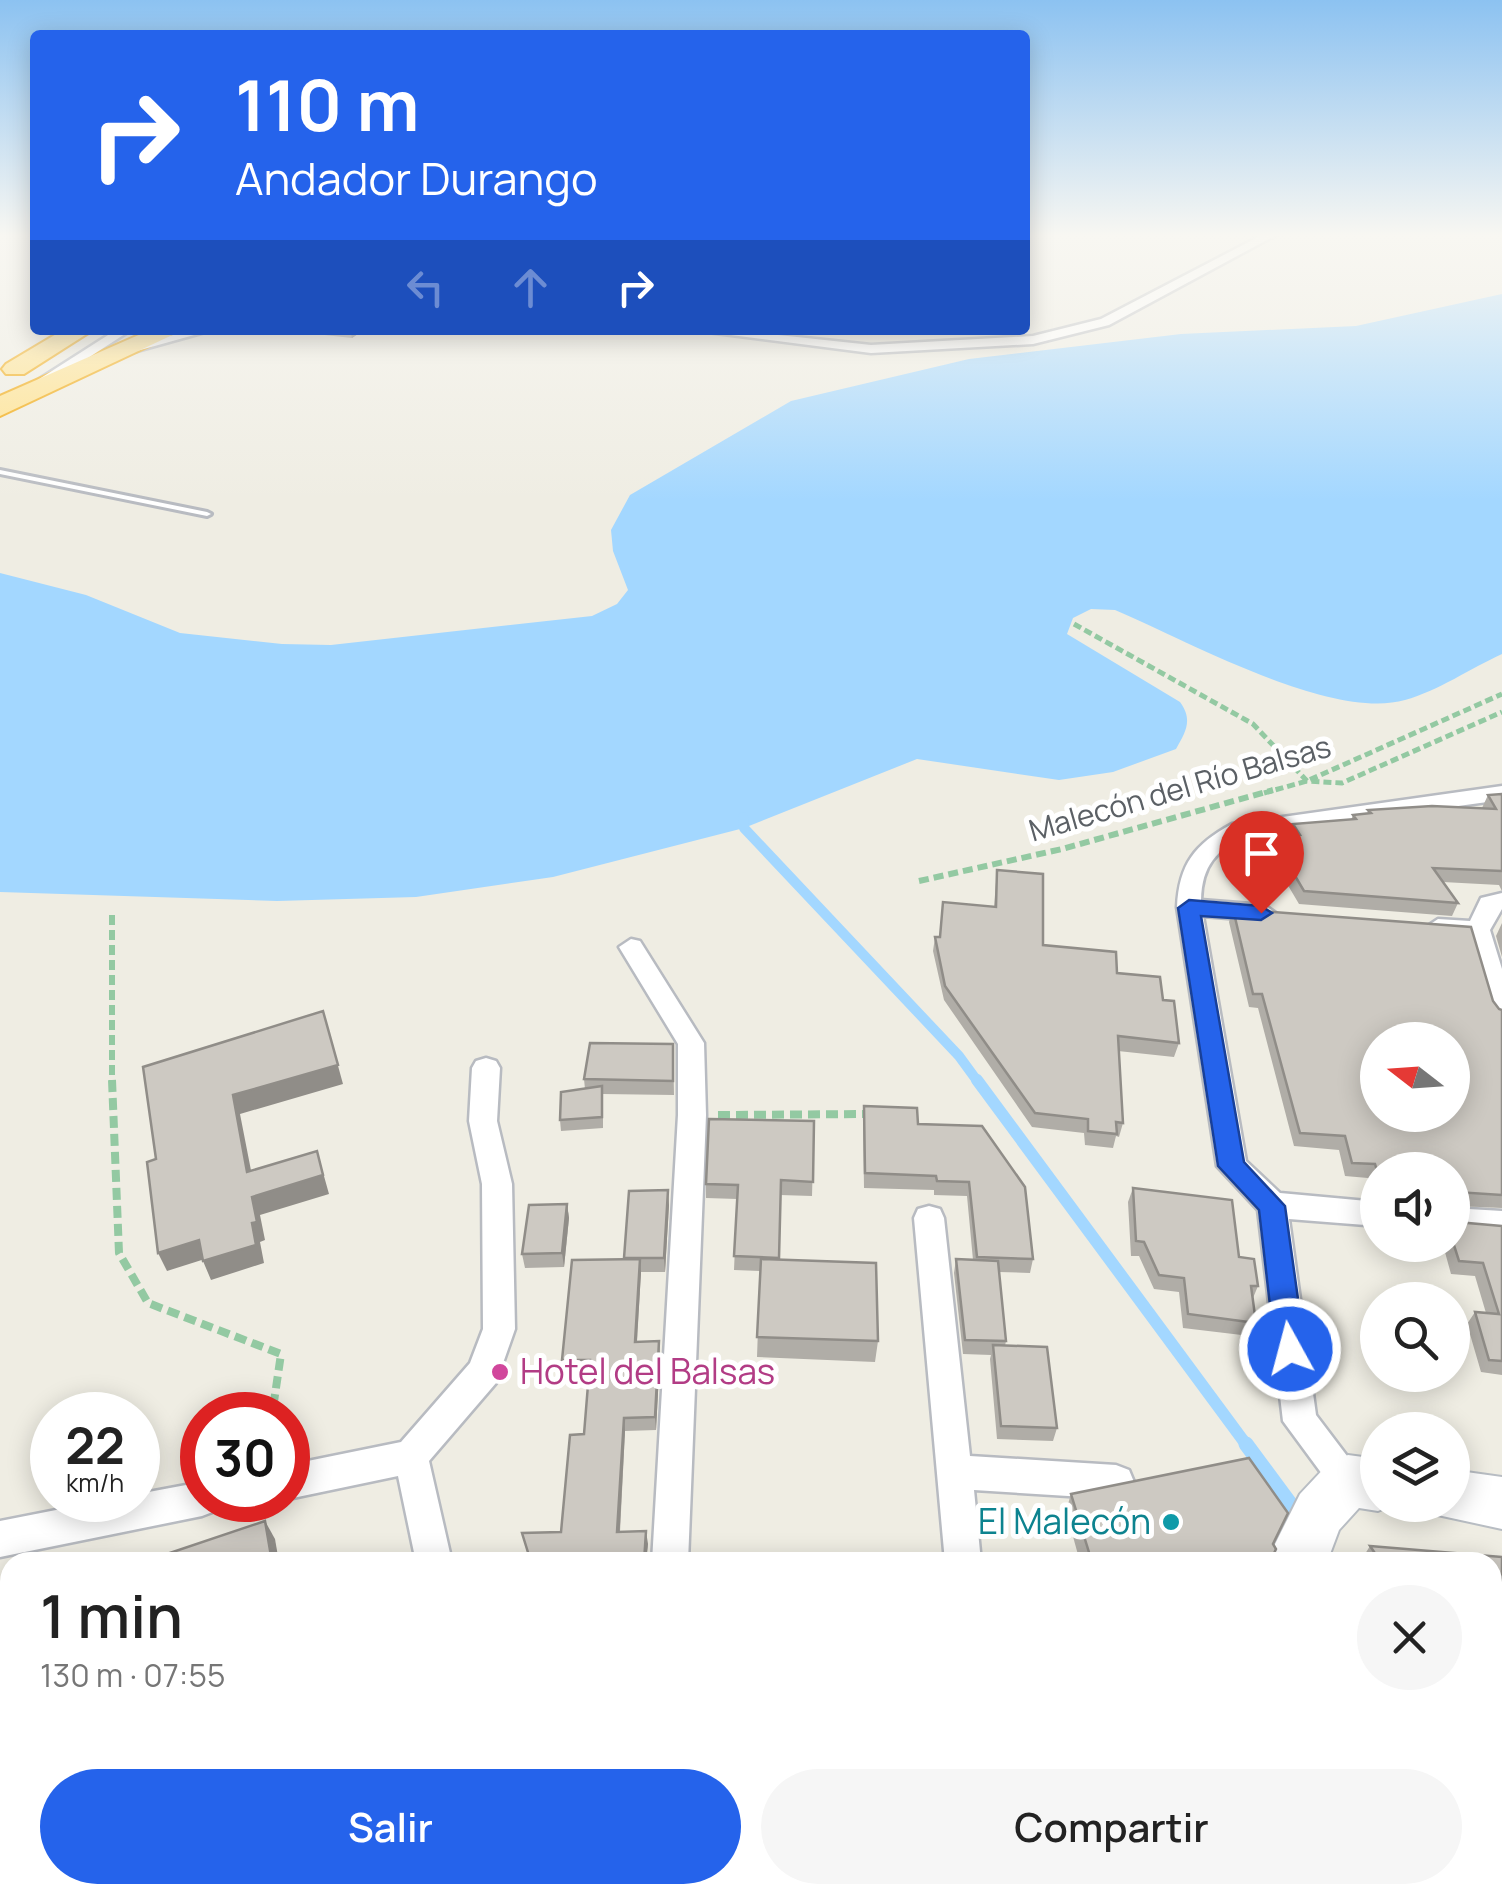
<!DOCTYPE html>
<html lang="es">
<meta charset="utf-8">
<style>
:root{--surface:#fff;--page:#f6f6f6;--text:#222;--muted:#767676;--accent:#2563eb}
body{margin:0;font-family:Manrope,sans-serif;background:var(--page);color:var(--text);height:100vh;display:flex;flex-direction:column;font-size:38px;white-space:nowrap}
*{box-sizing:border-box;margin:0}
p{font-size:32px;color:var(--muted)}
.icon{flex:none;width:55px;height:55px;fill:none;stroke:currentColor;stroke-width:2;stroke-linecap:round;stroke-linejoin:round}
.map{position:relative;flex:1;overflow:hidden}
.panel{position:absolute;left:0px;top:1552px;width:1502px;height:352px;display:flex;flex-direction:column;background:var(--surface);border-radius:30px 30px 0 0;box-shadow:0 5px 25px #0003}
.panel>*{flex:none}
.guide{position:absolute;left:30px;top:30px;width:1000px;height:305px;border-radius:10px;box-shadow:0 5px 25px #0003;background:#2563eb;color:#fff;overflow:hidden}
.needle{width:65px;rotate:287deg}
.controls{position:absolute;left:1360px;top:1022px;display:grid;gap:20px}
.controls a{display:grid;place-items:center;width:110px;height:110px;border-radius:50%;background:var(--surface);box-shadow:0 5px 25px #0003;font-size:50px}
.speed{position:absolute;left:30px;top:1392px;display:flex;gap:20px;font-size:50px;font-weight:700;text-align:center}
.speed>*{display:grid;place-content:center;width:130px;height:130px;border-radius:50%;background:var(--surface);box-shadow:0 5px 25px #0003;line-height:1}
.speed small{font-size:25px;font-weight:400}
.speed .limit{border:15px solid #d22;background:#fff;color:#111}
.pin{position:absolute;display:grid;place-items:center;width:85px;height:85px;color:#fff;margin:-102px -42px;border-radius:50% 50% 50% 0;rotate:-45deg;box-shadow:0 0 10px #0007}
.pin .icon{rotate:45deg}
.me{position:absolute;width:110px;margin:-55px;rotate:353deg;stroke-linejoin:round;filter:drop-shadow(0 0 8px #0008)}
.turn{display:flex;align-items:center;gap:35px;height:210px;padding:0 40px;font-size:45px}
.turn .icon{width:130px;height:130px;stroke-width:2.5}
.turn b{display:block;font-size:70px;line-height:85px}
.lanes{display:flex;align-items:center;height:95px;padding:0 40px;background:#0003;justify-content:center;gap:50px;direction:ltr}
.lanes .off{opacity:.35}
.round{display:grid;place-items:center;flex:none;width:105px;height:105px;border-radius:52px;background:var(--page)}
.overview{display:flex;align-items:center;justify-content:space-between;height:170px;padding:0 40px}
h1{font-size:60px;font-weight:600;line-height:75px}
.button{display:flex;gap:20px;margin-top:auto;padding:20px 40px}
.button a{flex:1;height:115px;border-radius:60px;background:var(--accent);color:#fff;font-size:40px;font-weight:600;line-height:115px;text-align:center}
.button a+a{background:var(--page);color:var(--text)}
.map>svg:first-child{display:block}
.water{fill:#a3d7ff}
.lines{fill:none;stroke-linecap:round;stroke-linejoin:round}
.stream-far2{stroke:#a3d7ff;stroke-width:10}
.stream-far1{stroke:#a3d7ff;stroke-width:12}
.stream{stroke:#a3d7ff;stroke-width:15}
.lane-casing{stroke:#b8bbc1;stroke-width:6}
.street-casing{stroke:#b8bbc1;stroke-width:5}
.secondary-casing{stroke:#b8bdc3;stroke-width:4}
.highway-casing{stroke:#f2a500;stroke-width:4}
.path-far2{stroke:#93c9a2;stroke-width:5;stroke-dasharray:8 4;stroke-linecap:butt}
.path-far1{stroke:#93c9a2;stroke-width:6;stroke-dasharray:10 5;stroke-linecap:butt}
.path{stroke:#93c9a2;stroke-width:8;stroke-dasharray:12 6;stroke-linecap:butt}
.lane{fill:#fff;fill-rule:evenodd}
.street{fill:#fff;fill-rule:evenodd}
.secondary{fill:#fff;fill-rule:evenodd}
.highway{fill:#ffe18a;fill-rule:evenodd}
.wall{fill:#b0ada7}
.shaded-wall{fill:#908d88}
.building{fill:#cdc9c2;stroke:#908d88;stroke-width:2.5;fill-rule:evenodd}
.route{fill:#2563eb;stroke:#184099;stroke-width:2.5}
.hotel-dot{fill:#d1479c;stroke:#fff;stroke-width:4}
.culture-dot{fill:#0f9aa8;stroke:#fff;stroke-width:4}
.labels{text-anchor:middle;stroke-width:10;stroke-linejoin:round;paint-order:stroke}
.street-label{font-size:30px;fill:#5b6065;stroke:#fff}
.near-hotel-label{font-size:35px;fill:#b23c85;stroke:#fff;text-anchor:start}
.near-culture-label{font-size:35px;fill:#0d838f;stroke:#fff;text-anchor:end}
</style>
<div class="map">
<svg width="1502" height="1904" viewBox="0 0 1502 1904">
<rect width="100%" height="100%" fill="#efede3"/>
<path class="water" d="M 1502,294 L 1502,654 C 1471,668 1438,691 1405,700 C 1331,721 1186,640 1115,610 L 1091,609 L 1073,618 L 1067,634 L 1180,702 C 1193,720 1186,731 1176,749 L 1113,772 L 1059,780 L 917,759 L 744,828 L 553,877 L 416,897 L 277,901 L 0,892 L 0,573 L 86,595 L 180,633 L 282,644 L 331,645 L 592,616 L 617,604 L 628,590 L 613,551 L 611,530 L 630,495 L 791,401 L 969,359 L 1181,334 L 1356,326 Z"/>
<g class="lines">
<polyline class="stream-far2" points="743,817 744,828 959,1056 978,1082"/>
<polyline class="stream-far1" points="977,1080 1248,1447"/>
<g class="stream">
<polyline points="1246,1444 1300,1517"/>
<polyline points="1492,1782 1502,1795"/>
</g>
<g class="lane-casing">
<polygon id="lane" points="0,470 207,512 211,514 207,516 0,474"/>
</g>
<g class="street-casing">
<g id="street">
<polygon points="1264,234 1278,234 1109,325 1033,344 871,353 692,330 733,330 871,345 1033,336 1101,319"/>
<polygon points="116,330 131,330 45,386 33,383"/>
<polygon points="191,330 212,330 126,354 119,350"/>
<path d="M 1502,786 L 1502,800 L 1246,835 C 1216,851 1202,865 1201,900 L 1264,905 L 1276,913 L 1264,921 L 1203,916 L 1246,1161 L 1280,1193 L 1378,1202 L 1378,1226 L 1289,1219 L 1316,1415 L 1366,1481 L 1360,1493 L 1348,1498 L 1336,1493 L 1283,1421 L 1258,1210 L 1217,1166 L 1177,907 C 1179,864 1195,844 1232,824 Z"/>
<polygon points="1502,893 1502,909 1490,930 1502,969 1502,1021 1493,1019 1489,1012 1468,937 1438,935 1426,927 1438,919 1470,921 1481,898"/>
<polygon points="631,939 640,941 704,1043 706,1115 688,1562 652,1562 678,1115 678,1044 619,947"/>
<polygon points="486,1058 496,1061 500,1068 497,1121 512,1184 515,1329 496,1383 429,1461 452,1562 416,1562 398,1476 288,1499 288,1465 401,1442 470,1363 483,1329 482,1184 469,1121 472,1068 476,1061"/>
<polygon points="929,1206 940,1209 944,1218 970,1456 1116,1465 1129,1470 1134,1482 1129,1494 1116,1499 974,1490 981,1562 945,1562 914,1218 918,1209"/>
<polygon points="1452,1208 1502,1211 1502,1237 1452,1233"/>
<polygon points="202,1482 202,1500 219,1500 215,1511 202,1516 0,1557 0,1521 107,1500 138,1500 138,1494"/>
<polygon points="484,1895 528,1895 530,1904 486,1904"/>
<polygon points="1104,1895 1148,1895 1152,1904 1108,1904"/>
</g>
</g>
<g class="secondary-casing">
<g id="secondary">
<polygon points="1348,1455 1378,1459 1378,1505 1392,1505 1378,1511 1359,1508 1339,1530 1327,1562 1266,1562 1300,1494 1329,1463"/>
<polygon points="1452,1470 1502,1477 1502,1529 1433,1514 1429,1505 1452,1505"/>
<polygon points="541,1895 626,1895 622,1904 537,1904"/>
</g>
</g>
<g class="highway-casing">
<g id="highway">
<polygon points="63,330 93,330 24,374 6,374 2,369 6,364"/>
<polygon points="150,330 183,330 0,416 0,396"/>
</g>
</g>
<g class="path-far2">
<polyline points="1074,624 1253,724 1307,781 1342,783 1502,712"/>
<polyline points="1264,793 1307,781 1502,694"/>
</g>
<g class="path-far1">
<polyline points="919,881 1062,849 1273,790"/>
<polyline points="112,915 112,1082"/>
</g>
<g class="path">
<polyline points="112,1080 119,1253 148,1303 281,1354 272,1415"/>
<polyline points="718,1115 871,1114"/>
</g>
<use href="#lane" class="lane"/>
<use href="#street" class="street"/>
<use href="#secondary" class="secondary"/>
<use href="#highway" class="highway"/>
</g>
<g class="wall">
<polygon points="279,330 364,330 352,338"/>
<polygon points="1502,794 1502,891 1499,885 1443,882 1458,903 1452,916 1299,904 1267,850 1272,837 1289,836 1293,824 1351,820 1353,815 1367,814 1368,810 1482,808 1488,795"/>
<polygon points="997,870 1043,945 1117,973 1163,1000 1179,1043 1174,1057 1118,1051 1123,1123 1119,1137 1116,1136 1113,1148 1085,1145 1084,1133 1032,1127 944,1000 933,951 935,937 940,937 994,907"/>
<polygon points="1233,909 1493,1001 1499,1009 1502,1010 1502,1208 1457,1206 1457,1222 1502,1226 1502,1375 1481,1372 1467,1324 1475,1312 1486,1313 1475,1276 1451,1274 1443,1245 1452,1245 1452,1170 1378,1170 1378,1198 1374,1198 1368,1178 1345,1176 1339,1150 1294,1146 1258,1008 1249,1007 1229,922"/>
<polygon points="1502,923 1502,957 1496,936"/>
<polygon points="673,1044 674,1095 603,1094 603,1128 561,1131 560,1120 585,1089 584,1079"/>
<polygon points="864,1106 918,1124 1025,1187 1033,1259 1030,1273 999,1272 1006,1341 1005,1346 1057,1428 1053,1441 997,1439 990,1359 991,1355 963,1354 954,1273 956,1259 973,1260 967,1196 934,1195 934,1190 864,1188 863,1121"/>
<polygon points="814,1121 812,1196 780,1195 778,1260 878,1341 875,1362 757,1357 760,1271 734,1270 737,1199 706,1198 706,1184"/>
<polygon points="1133,1188 1239,1257 1258,1286 1253,1298 1256,1323 1250,1336 1183,1328 1179,1292 1154,1289 1139,1256 1131,1256 1128,1202"/>
<polygon points="629,1191 669,1205 665,1272 641,1272 637,1342 660,1355 656,1430 625,1431 620,1532 648,1544 646,1562 530,1562 522,1533 561,1532 584,1434 589,1373 564,1373 562,1360 625,1259"/>
<polygon points="567,1204 569,1218 564,1267 525,1268 522,1254"/>
<polygon points="1071,1494 1273,1544 1270,1562 1080,1562 1066,1511"/>
<polygon points="1370,1546 1502,1557 1502,1703 1492,1702 1492,1562 1360,1562"/>
<polygon points="1162,1895 1294,1895 1301,1904 1168,1904"/>
</g>
<g class="shaded-wall">
<polygon points="350,330 364,330 352,338"/>
<polygon points="323,1011 343,1084 240,1114 255,1191 247,1172 233,1095"/>
<polygon points="317,1151 329,1194 260,1215 265,1240 260,1242 264,1263 211,1280 203,1261 252,1223 252,1197"/>
<polygon points="668,1190 669,1205 665,1272 664,1258"/>
<polygon points="567,1204 569,1218 564,1267 562,1253"/>
<polygon points="199,1240 208,1258 167,1271 158,1253"/>
<polygon points="640,1259 641,1273 636,1355 635,1342"/>
<polygon points="659,1341 660,1355 656,1430 655,1417"/>
<polygon points="624,1418 625,1431 619,1544 617,1532"/>
<polygon points="265,1521 275,1539 279,1562 272,1562"/>
<polygon points="646,1531 648,1544 646,1562 644,1562"/>
<polygon points="318,1895 353,1895 334,1904 299,1904"/>
</g>
<g class="building">
<polygon points="1502,794 1502,871 1433,868 1458,903 1304,891 1272,837 1300,835 1293,824 1356,819 1353,815 1371,813 1368,810 1432,806 1496,809 1488,795"/>
<polygon points="997,870 1043,874 1043,945 1116,952 1117,973 1160,977 1163,1000 1174,1001 1179,1043 1118,1036 1123,1123 1116,1122 1117,1134 1088,1131 1088,1119 1035,1113 945,986 935,937 940,937 943,902 996,907"/>
<path d="M 1233,909 L 1471,927 L 1493,1001 L 1499,1009 L 1502,1010 L 1502,1195 L 1457,1192 L 1457,1222 L 1502,1226 L 1502,1361 L 1489,1360 L 1475,1312 L 1499,1314 L 1483,1263 L 1459,1261 L 1452,1239 L 1452,1170 L 1378,1170 L 1378,1174 L 1375,1164 L 1352,1163 L 1345,1136 L 1300,1133 L 1262,994 L 1253,994 ZM 1378,1040 L 1452,1040 L 1452,1115 L 1378,1115 Z"/>
<polygon points="323,1011 338,1065 233,1095 247,1172 317,1151 323,1175 252,1197 257,1222 252,1223 256,1245 203,1261 199,1240 158,1253 147,1162 156,1159 143,1067"/>
<polygon points="590,1043 673,1044 673,1081 584,1079"/>
<polygon points="602,1086 602,1117 560,1120 561,1092"/>
<polygon points="864,1106 917,1108 918,1124 982,1126 1025,1187 1033,1259 977,1257 969,1182 937,1181 936,1176 865,1173"/>
<polygon points="709,1119 814,1121 813,1182 781,1180 779,1258 734,1256 738,1185 706,1184"/>
<polygon points="1133,1188 1232,1200 1239,1257 1254,1259 1258,1286 1251,1286 1256,1323 1188,1314 1184,1278 1159,1275 1144,1242 1136,1241"/>
<polygon points="668,1190 664,1258 624,1258 629,1191"/>
<polygon points="567,1204 562,1253 522,1254 529,1205"/>
<polygon points="640,1259 635,1342 659,1341 655,1417 624,1418 617,1532 646,1531 644,1562 531,1562 522,1533 561,1532 570,1435 584,1434 590,1360 562,1360 572,1260"/>
<polygon points="761,1259 876,1263 878,1341 757,1337"/>
<polygon points="956,1259 998,1261 1006,1341 965,1340"/>
<polygon points="993,1345 1047,1347 1057,1428 1001,1426"/>
<polygon points="1249,1458 1288,1513 1273,1544 1276,1549 1270,1562 1092,1562 1071,1494"/>
<polygon points="265,1521 272,1562 143,1562"/>
<polygon points="1370,1546 1502,1557 1502,1688 1492,1687 1492,1562 1381,1562"/>
<polygon points="994,1558 1068,1562 994,1562"/>
<polygon points="111,1895 318,1895 299,1904 111,1904"/>
<polygon points="707,1895 787,1895 791,1904 691,1904"/>
<polygon points="1175,1895 1294,1895 1301,1904 1181,1904"/>
</g>
<linearGradient id="sky" x2="0" y2="1"><stop stop-color="#8cc2f1"/><stop offset="0.47" stop-color="#f8f7f2"/><stop offset="1" stop-color="#f8f7f2" stop-opacity="0"/></linearGradient>
<rect width="1502" height="501" fill="url(#sky)"/>
<polygon class="route" points="1189,900 1261,906 1272,913 1261,920 1201,916 1244,1162 1285,1206 1305,1349 1301,1359 1290,1363 1280,1359 1275,1349 1259,1210 1218,1166 1178,908"/>
<circle class="hotel-dot" cx="500" cy="1372" r="10"/>
<circle class="culture-dot" cx="1171" cy="1522" r="10"/>
<g class="labels">
<g class="street-label">
<text transform="translate(1180 789) rotate(-16)" y="10">Malecón del Río Balsas</text>
</g>
<g class="near-hotel-label">
<text x="520" y="1384">Hotel del Balsas</text>
</g>
<g class="near-culture-label">
<text x="1151" y="1534">El Malecón</text>
</g>
</g>
</svg>
<div class="controls">
<a><svg class="needle" viewBox="-14 -14 28 28"><path d="M0-13l5 13h-10z" fill="#e53935"/><path d="M0 13l5-13h-10z" fill="#767676"/></svg></a>
<a><svg class="icon" aria-label="sound" viewBox="0 0 24 24"><path d="M4 9h4l5-4v14l-5-4H4zM17 9q2 3 0 6"/></svg></a>
<a><svg class="icon" aria-label="search" viewBox="0 0 24 24"><circle cx="10" cy="10" r="6"/><path d="M15 15l6 6"/></svg></a>
<a><svg class="icon" aria-label="layers" viewBox="0 0 24 24"><path d="M12 4l9 5-9 5-9-5zM3 14l9 5 9-5"/></svg></a>
</div>
<div class="speed"><div>22<small>km/h</small></div><div class="limit">30</div></div>
<div class="pin" style="left:1261px;top:913px;background:#d93025"><svg class="icon" aria-label="arrive" viewBox="0 0 24 24"><path d="M6 21V4h12l-3 4 3 4H6"/></svg></div>
<svg class="me" style="left:1290px;top:1349px" viewBox="-20 -20 40 40"><circle r="17" fill="#2563eb" stroke="#fff" stroke-width="3"/><path d="M0-11L8 9 0 5-8 9z" fill="#fff"/></svg>
<div class="guide">
<div class="turn"><svg class="icon" aria-label="right" viewBox="0 0 24 24"><path d="M7 20v-9h11M14 6l5 5-5 5"/></svg><div><b>110 m</b>Andador Durango</div></div>
<div class="lanes"><svg class="icon off" aria-label="left" viewBox="0 0 24 24"><path d="M17 20v-9H6M10 6l-5 5 5 5"/></svg><svg class="icon off" aria-label="ahead" viewBox="0 0 24 24"><path d="M12 20V5M6 11l6-6 6 6"/></svg><svg class="icon" aria-label="right" viewBox="0 0 24 24"><path d="M7 20v-9h11M14 6l5 5-5 5"/></svg></div>
</div>
<section class="panel">
<div class="overview"><div><h1>1 min</h1><p>130 m · 07:55</p></div><a class="round"><svg class="icon" aria-label="close" viewBox="0 0 24 24"><path d="M6 6l12 12M18 6L6 18"/></svg></a></div>
<div class="button"><a>Salir</a><a>Compartir</a></div>
</section>
</div>
